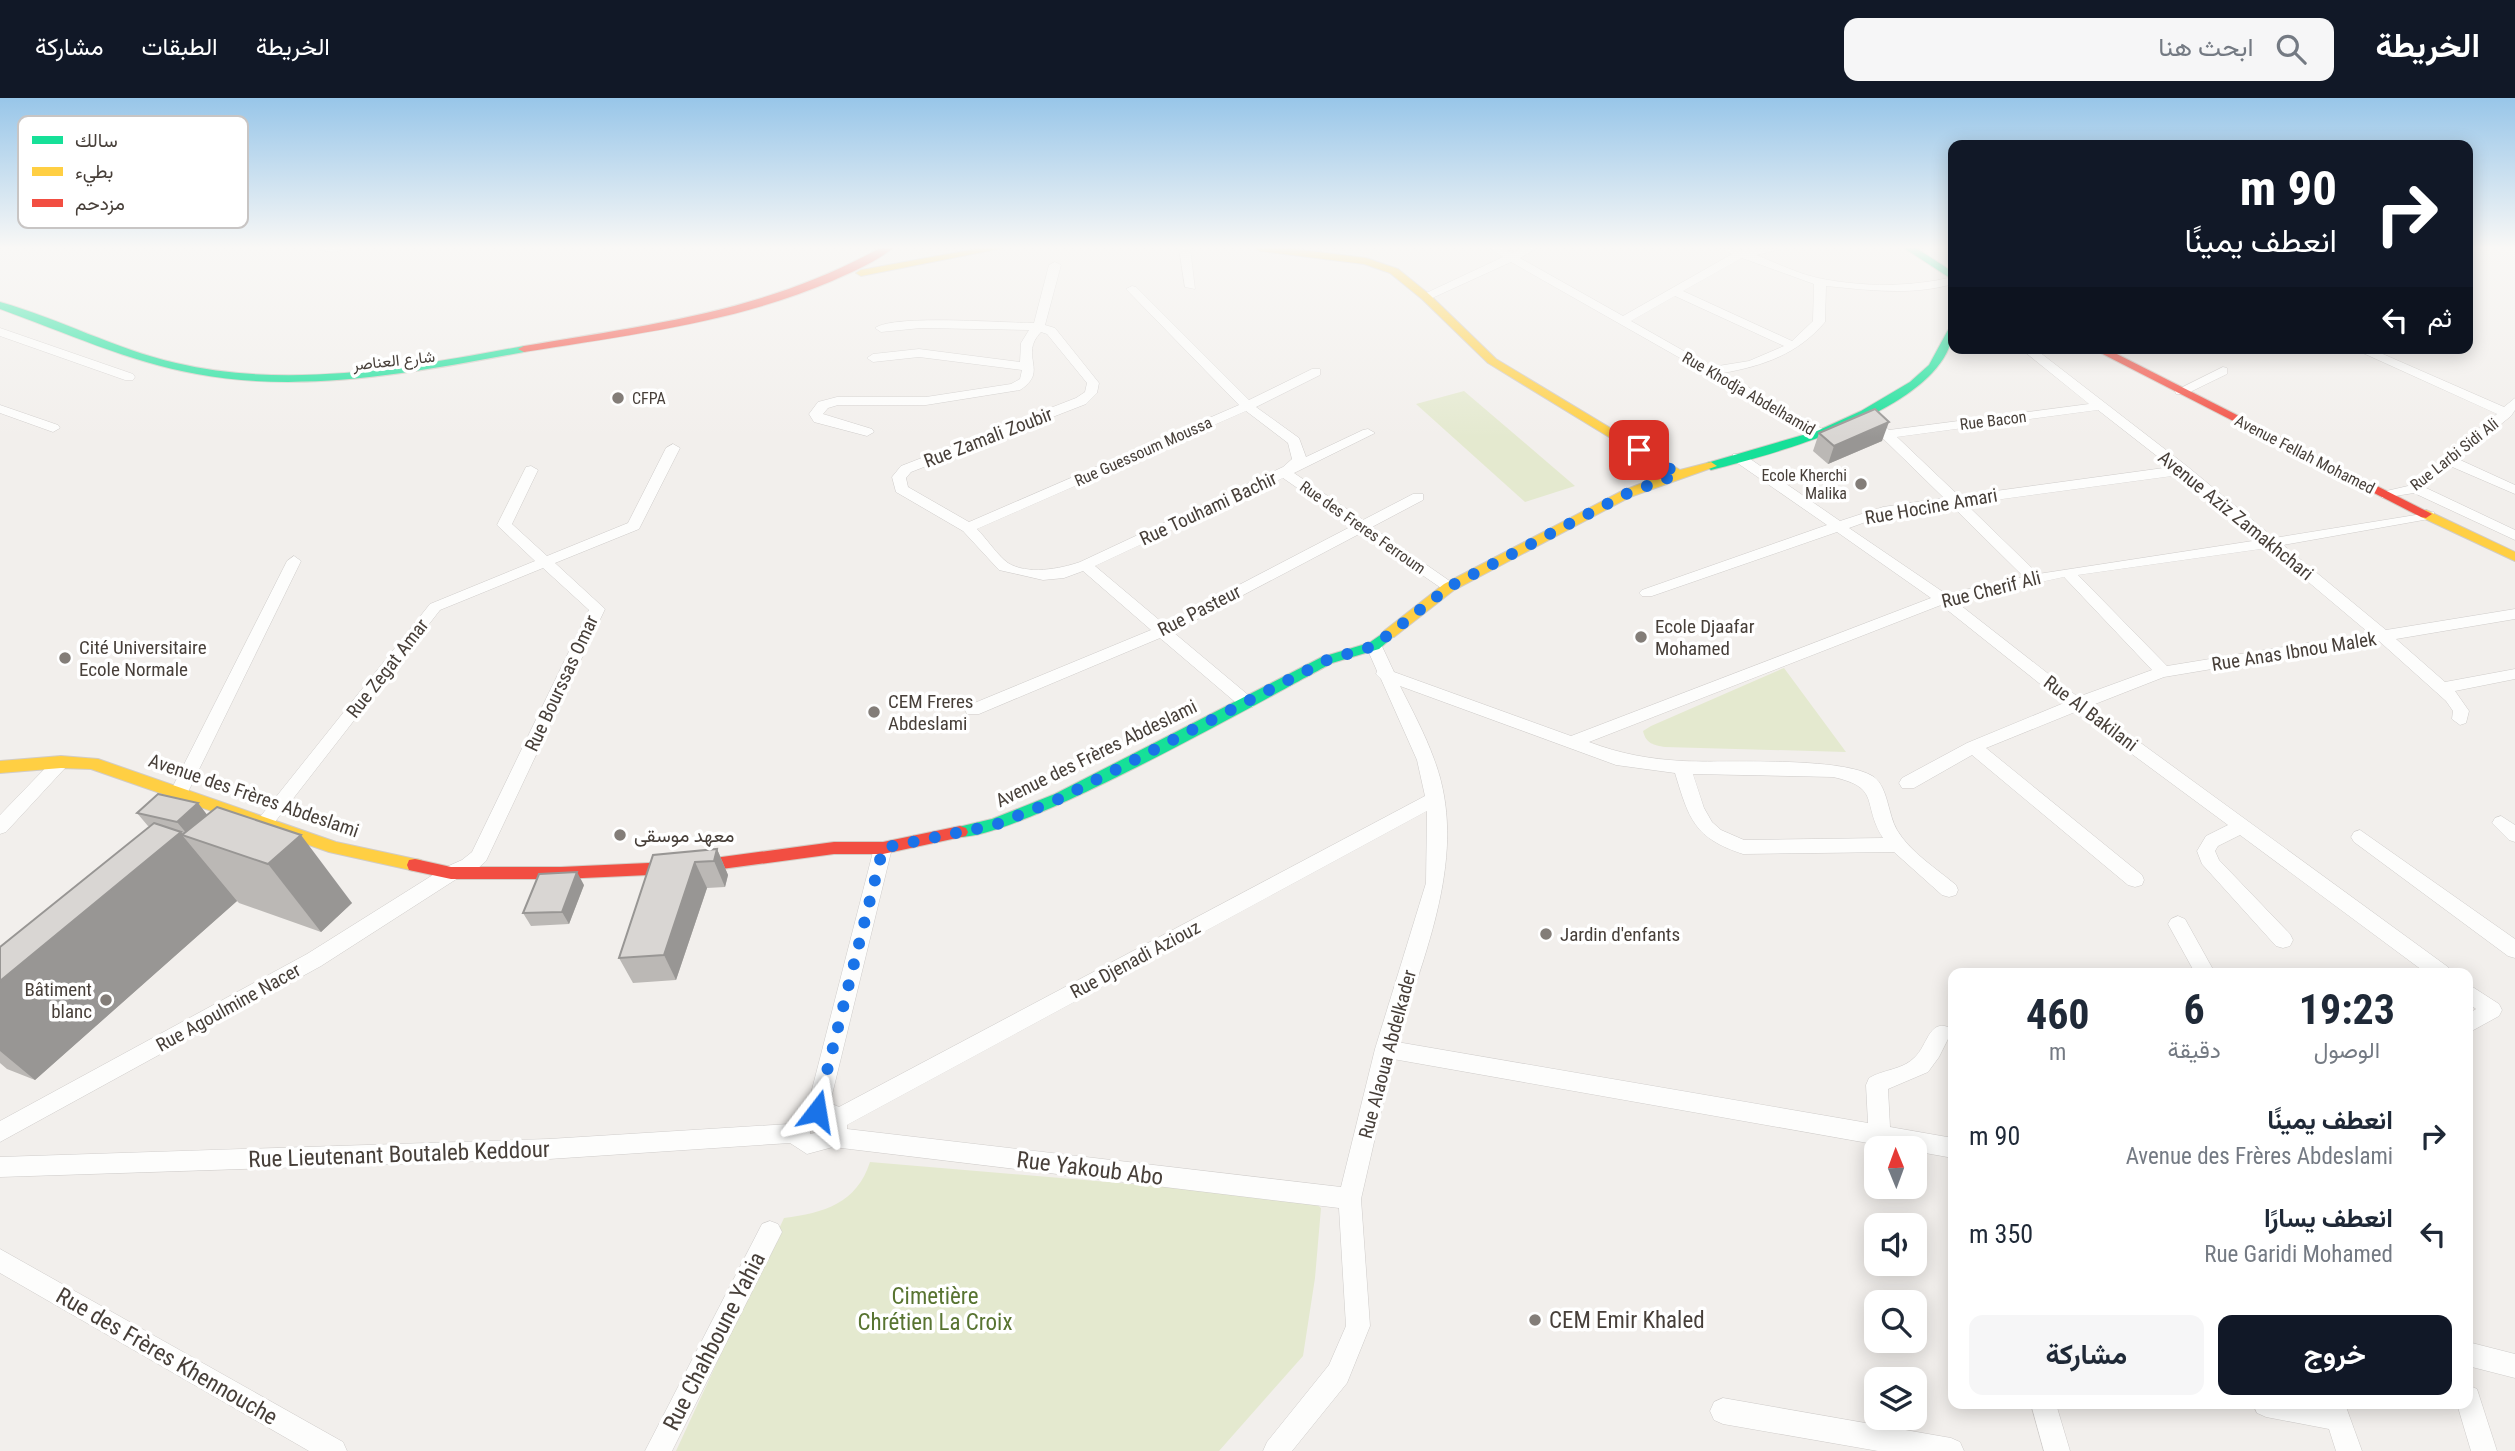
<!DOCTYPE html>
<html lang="ar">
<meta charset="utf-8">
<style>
:root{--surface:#fff;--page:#f6f6f7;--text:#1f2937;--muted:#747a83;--accent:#111827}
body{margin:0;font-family:"Roboto Condensed",Vazirmatn,sans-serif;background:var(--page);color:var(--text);direction:rtl;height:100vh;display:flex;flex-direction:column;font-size:26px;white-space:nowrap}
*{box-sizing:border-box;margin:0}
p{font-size:23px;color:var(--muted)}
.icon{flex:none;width:38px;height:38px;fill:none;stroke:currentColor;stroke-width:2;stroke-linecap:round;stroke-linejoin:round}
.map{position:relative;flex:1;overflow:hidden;direction:ltr}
.side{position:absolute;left:1948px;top:870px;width:525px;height:441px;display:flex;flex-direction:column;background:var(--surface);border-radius:14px;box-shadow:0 4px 18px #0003;direction:rtl}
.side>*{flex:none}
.guide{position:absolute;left:1948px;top:42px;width:525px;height:214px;border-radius:14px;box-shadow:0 4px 18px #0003;direction:rtl;background:#111827;color:#fff;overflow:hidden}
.needle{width:46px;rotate:359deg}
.fabs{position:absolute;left:1864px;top:1038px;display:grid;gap:14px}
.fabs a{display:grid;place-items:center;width:63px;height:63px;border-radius:14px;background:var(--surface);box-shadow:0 4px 18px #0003;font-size:35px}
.pin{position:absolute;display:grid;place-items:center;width:60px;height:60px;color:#fff;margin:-30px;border-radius:14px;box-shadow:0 4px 10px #0006}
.me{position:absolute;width:77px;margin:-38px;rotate:14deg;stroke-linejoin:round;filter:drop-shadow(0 0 5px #0008)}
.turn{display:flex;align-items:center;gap:24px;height:147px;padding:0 21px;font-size:32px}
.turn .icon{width:91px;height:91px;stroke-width:2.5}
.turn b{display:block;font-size:49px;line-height:60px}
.then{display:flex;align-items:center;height:66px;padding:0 21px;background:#0003;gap:14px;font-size:26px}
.eta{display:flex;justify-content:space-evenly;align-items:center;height:119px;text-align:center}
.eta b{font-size:42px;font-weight:700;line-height:49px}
.primary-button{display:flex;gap:14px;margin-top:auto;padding:14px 21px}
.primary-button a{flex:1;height:80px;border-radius:14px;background:var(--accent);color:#fff;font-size:28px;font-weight:700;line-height:80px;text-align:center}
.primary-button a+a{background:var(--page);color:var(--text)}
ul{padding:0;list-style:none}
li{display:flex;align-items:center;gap:21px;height:98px;padding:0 21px}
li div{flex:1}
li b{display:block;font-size:26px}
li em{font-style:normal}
header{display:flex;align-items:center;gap:42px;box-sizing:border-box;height:98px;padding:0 35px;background:var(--accent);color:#fff}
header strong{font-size:33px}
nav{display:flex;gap:38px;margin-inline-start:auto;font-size:24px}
.search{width:490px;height:63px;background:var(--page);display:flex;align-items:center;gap:18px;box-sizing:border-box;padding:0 24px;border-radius:14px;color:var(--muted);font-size:26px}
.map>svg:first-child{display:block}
.green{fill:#e4e9cf}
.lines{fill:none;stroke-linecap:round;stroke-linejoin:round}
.street-casing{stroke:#cfccca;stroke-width:1}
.fast-casing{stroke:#d2ccc5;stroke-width:2}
.slow-casing{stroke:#d2ccc5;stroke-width:2}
.jam-casing{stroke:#d2ccc5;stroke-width:2}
.street{fill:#fdfdfc;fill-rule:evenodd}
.fast{fill:#16e098;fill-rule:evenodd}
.slow{fill:#ffcf43;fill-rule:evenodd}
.jam{fill:#f24e42;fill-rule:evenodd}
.wall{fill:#bbb8b5}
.shaded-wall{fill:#989694}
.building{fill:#d9d6d3;stroke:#989694;stroke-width:2}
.route{stroke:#1a73e8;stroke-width:12;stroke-dasharray:0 21.6}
.poi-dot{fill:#837d78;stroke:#fff;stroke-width:2.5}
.labels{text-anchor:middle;stroke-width:7;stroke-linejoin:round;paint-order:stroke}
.far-street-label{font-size:16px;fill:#473f39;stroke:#fff}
.far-poi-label{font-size:16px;fill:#473f39;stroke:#fff;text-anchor:start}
.street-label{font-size:19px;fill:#473f39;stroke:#fff}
.poi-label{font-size:19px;fill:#473f39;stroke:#fff;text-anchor:start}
.near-street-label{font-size:23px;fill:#473f39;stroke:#fff}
.near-park-label{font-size:23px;fill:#587431;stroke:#fff}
.near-poi-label{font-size:23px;fill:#473f39;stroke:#fff;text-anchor:start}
.key{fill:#fff;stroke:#c8c5c4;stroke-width:2}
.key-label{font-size:19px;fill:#473f39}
</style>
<header>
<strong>الخريطة</strong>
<div class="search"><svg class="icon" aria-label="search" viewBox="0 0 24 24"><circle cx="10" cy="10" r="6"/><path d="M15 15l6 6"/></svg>ابحث هنا</div>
<nav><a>الخريطة</a><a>الطبقات</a><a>مشاركة</a></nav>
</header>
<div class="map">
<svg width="2515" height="1353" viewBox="0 0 2515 1353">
<rect width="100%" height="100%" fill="#f2efec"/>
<g class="green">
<polygon points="1464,293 1575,388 1525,404 1416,306"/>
<path d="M 1784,570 L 1846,654 L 1665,649 C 1654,647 1646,646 1643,633 L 1651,628 Z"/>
<path d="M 870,1064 L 1310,1101 L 1321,1110 L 1315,1180 L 1303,1258 L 1219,1353 L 676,1353 L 784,1120 C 824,1115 857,1105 870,1064 Z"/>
</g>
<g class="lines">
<g class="street-casing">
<g id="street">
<path d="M 320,150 L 344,150 C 339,155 325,155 320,150 Z"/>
<polygon points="1179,150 1190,150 1195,191 1185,189"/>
<path d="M 1490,150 L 1503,150 L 1512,155 L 1523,150 L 1537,150 L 1520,160 L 1623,218 L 1732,156 L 1720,150 L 1742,152 L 1786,150 L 1756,157 C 1777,165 1800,177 1823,181 C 1865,189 1911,189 1953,179 L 1953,186 C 1910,198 1869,192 1826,188 L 1825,224 C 1798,256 1763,268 1723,275 L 1826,333 L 1826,339 L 1821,340 L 1511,164 L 1430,201 L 1422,201 L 1422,197 L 1503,159 ZM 1742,160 L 1814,186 L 1813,223 L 1792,243 L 1683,193 ZM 1675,198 L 1784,248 L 1749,263 L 1712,269 L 1631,223 Z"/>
<path d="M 1055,164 L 1061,167 L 1045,227 L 1055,230 L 1099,285 L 1097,295 L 1086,306 L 911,374 L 906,380 L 908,389 L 969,424 L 1239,307 L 1128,193 L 1126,191 L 1132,188 L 1136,189 L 1249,302 L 1312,271 L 1320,271 L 1320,277 L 1256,309 L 1299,340 L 1306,359 L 1363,332 L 1368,331 L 1375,335 L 1294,375 L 1363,422 L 1413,396 L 1423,396 L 1423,402 L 1372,429 L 1454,486 L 1457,489 L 1454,492 L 1444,492 L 1361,435 L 1173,534 L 1253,601 L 1255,605 L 1253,609 L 1241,609 L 1160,540 L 979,616 L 967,616 L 965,612 L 967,608 L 1151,532 L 1083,473 L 1064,480 L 1043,482 L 999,472 L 963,433 L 896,394 L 892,379 L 901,368 L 1076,300 L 1085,294 L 1087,285 L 1047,236 L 1041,234 C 1018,258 1050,273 1020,292 L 926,307 L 838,307 L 828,310 L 823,316 L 872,331 L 874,334 L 867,338 L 814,324 L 809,316 L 818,304 L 837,299 L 926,299 L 1011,286 L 1020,281 L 1022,272 L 919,259 L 873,264 L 867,260 L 873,256 L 919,251 L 1020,264 L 1021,245 L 1029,232 L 921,230 L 881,234 L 875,230 C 894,216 1005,225 1034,225 L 1049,167 ZM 1246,313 L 1288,345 L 1292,361 L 1283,369 L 1080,464 C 1060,471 1027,477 1008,465 C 997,457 987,441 977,431 ZM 1283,380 L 1352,428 L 1164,526 L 1095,468 Z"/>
<polygon points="0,230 133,276 135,279 133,282 125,282 0,238"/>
<path d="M 2020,250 L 2034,250 L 2188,369 L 2274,440 L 2434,414 L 2434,420 L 2429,421 L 2283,447 L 2386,532 L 2515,511 L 2515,521 L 2396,541 L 2445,584 L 2515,571 L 2515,581 L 2455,593 L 2469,613 L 2466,625 L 2460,627 L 2452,621 L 2453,613 L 2446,603 L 2379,543 L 2164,579 L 2090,608 L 2448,869 L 2451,875 L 2426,875 L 2240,737 L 2218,748 L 2215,753 L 2219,762 L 2290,836 L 2293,842 L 2290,848 L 2283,850 L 2276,848 L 2202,766 L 2197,753 L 2206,738 L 2228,727 L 2075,614 L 1986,650 L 2142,777 L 2144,782 L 2142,787 L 2135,789 L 2128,787 L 1972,657 L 1914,690 L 1902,690 L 1899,685 L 1902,680 L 1967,645 L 2064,605 L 1941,507 L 1589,644 C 1621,656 1649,661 1683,663 C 1725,665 1843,658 1874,679 C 1888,689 1888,717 1897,732 C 1910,754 1937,771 1956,787 L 1958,792 L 1956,797 L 1949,799 L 1942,797 L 1894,754 L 1743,756 C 1694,740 1689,721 1675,675 L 1616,667 L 1400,588 C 1412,612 1425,636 1434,661 C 1470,755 1424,855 1397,944 L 1868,1025 L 1866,987 L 1869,980 C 1884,971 1903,972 1915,959 C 1927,948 1929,922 1948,929 L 1951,935 L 1939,959 L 1928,974 L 1888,991 L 1890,1029 L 1953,1040 L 1953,1060 L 1914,1053 L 1914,1050 L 1896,1050 L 1393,961 L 1361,1101 L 1370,1228 L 1347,1285 L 1292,1353 L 1263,1353 L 1267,1344 L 1329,1267 L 1346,1228 L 1339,1110 L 833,1049 L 807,1056 L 790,1045 L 549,1061 L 0,1079 L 0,1059 L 549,1041 L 789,1026 L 797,1013 L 808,1007 L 874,750 L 876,745 L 890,745 L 892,750 L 830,1005 L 839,1009 L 1425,698 L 1417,662 L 1381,581 L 1376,576 L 1377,573 L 1366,548 L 1368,544 L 1380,544 L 1394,574 L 1571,638 L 1931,500 L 1837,434 L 1652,498 L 1642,498 L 1639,495 L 1642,492 L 1827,427 L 1733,362 L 1733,356 L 1743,356 L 1840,423 L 1883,409 L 1944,400 L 1863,321 L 1863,315 L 1873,315 L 1889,332 L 2089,306 ZM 2098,312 L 2171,369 L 1959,398 L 1897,339 ZM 2180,377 L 2259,442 L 2038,476 L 1966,406 ZM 1952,408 L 2024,479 L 1946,496 L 1849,430 L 1885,417 ZM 2268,450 L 2369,535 L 2167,568 L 2078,477 ZM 2064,479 L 2152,572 L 2078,599 L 1955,503 ZM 1693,676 L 1833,679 C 1882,690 1861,705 1883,740 L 1744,742 L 1721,732 L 1712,724 L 1704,710 ZM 1427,713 L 1426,785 L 1375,951 L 1341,1089 L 847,1031 L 847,1027 ZM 819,1023 L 825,1026 L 819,1034 L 810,1036 L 810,1030 Z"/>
<polygon points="2352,250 2369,250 2504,309 2515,300 2515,312 2511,318 2458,361 2515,387 2515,396 2450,368 2424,389 2515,432 2515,442 2414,395 2382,400 2382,394 2408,388 2497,316"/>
<polygon points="2223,269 2227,270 2227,276 2186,296 2176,296 2175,293"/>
<polygon points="0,307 58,327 60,330 53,334 0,315"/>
<polygon points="673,346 680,350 639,431 555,465 605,511 486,763 476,772 458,780 321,868 0,1044 0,1023 307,856 444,770 462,762 472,754 589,512 543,470 440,512 271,729 259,729 256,724 430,506 535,463 497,427 526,369 531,368 538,372 512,426 547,458 628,425 666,350"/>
<polygon points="294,458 301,463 188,694 185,699 173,699 170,694 287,463"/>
<polygon points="61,658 70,664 67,668 6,734 0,736 0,717 55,660"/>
<polygon points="2501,718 2515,727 2515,744 2509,742 2492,725 2495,720"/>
<polygon points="2360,732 2515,841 2515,860 2508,858 2354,744 2351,739 2354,734"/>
<polygon points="2178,818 2185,821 2215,875 2195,875 2168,826 2171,821"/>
<polygon points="2468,886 2499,906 2502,912 2499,918 2468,935 2468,916 2476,911 2468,905"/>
<polygon points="770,1123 778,1126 782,1134 672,1353 645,1353 762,1126"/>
<polygon points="0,1151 343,1344 347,1353 309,1353 0,1175"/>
<polygon points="2468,1244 2515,1256 2515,1280 2468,1268"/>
<polygon points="2468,1287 2477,1291 2497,1353 2471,1353 2457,1306 2468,1306"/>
<polygon points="1723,1300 1951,1340 1960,1344 1964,1353 1878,1353 1723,1326 1714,1322 1710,1313 1714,1304"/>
<polygon points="2031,1306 2056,1306 2070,1353 2044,1353"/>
<polygon points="2253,1306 2345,1306 2362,1353 2336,1353 2329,1331 2266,1319 2257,1315"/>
</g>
</g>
<g class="fast-casing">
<g id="fast">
<polygon points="1904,150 1916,150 1953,174 1953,182"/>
<path d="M 0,204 C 60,221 115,251 176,265 C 290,292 411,269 524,248 L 530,251 L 524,254 C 417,274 305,296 197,276 C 129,264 64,234 0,211 Z"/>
<path d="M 1953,229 C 1953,309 1774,356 1711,372 L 1705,368 L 1707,365 L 1817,333 L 1861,313 L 1910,284 L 1929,267 L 1948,232 Z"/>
<path d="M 1389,531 L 1396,536 L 1379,551 L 1332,565 C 1276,595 999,752 954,738 L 952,734 L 954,730 L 992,721 L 1055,696 L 1322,559 L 1369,545 Z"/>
</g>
</g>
<g class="slow-casing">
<g id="slow">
<polygon points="981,150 1003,150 861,178 856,175 861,172"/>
<polygon points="1255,150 1286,150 1366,160 1398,171 1430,197 1496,261 1680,372 1711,364 1717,368 1630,399 1454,492 1394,539 1384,539 1382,536 1384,533 1444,486 1622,393 1668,375 1488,265 1422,201 1390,175 1364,166 1260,153"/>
<polygon points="2426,412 2515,454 2515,463 2421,419 2420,416"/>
<polygon points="61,658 98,661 336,744 415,761 421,762 423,767 421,772 415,773 329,754 91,671 61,670 0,675 0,663"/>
</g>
</g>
<g class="jam-casing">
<g id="jam">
<path d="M 880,150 L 893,150 C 876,164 852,174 832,183 C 734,225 628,237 524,254 L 518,251 L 524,248 C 652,226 764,214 880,150 Z"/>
<polygon points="2091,250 2105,250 2432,416 2426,420 2421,419"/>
<polygon points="960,728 966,730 968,734 966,738 883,756 834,756 692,775 561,781 451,781 409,772 407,767 409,762 415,761 451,769 561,769 692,763 834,744 883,744"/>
</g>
</g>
<use href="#street" class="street"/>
<use href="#fast" class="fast"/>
<use href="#slow" class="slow"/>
<use href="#jam" class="jam"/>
</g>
<g class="wall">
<polygon points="1819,335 1882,343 1828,366 1813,353"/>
<polygon points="198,705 207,717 352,805 321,834 239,805 237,803 35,982 7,971 0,965 0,849 150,728 148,728 137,715"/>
<polygon points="717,751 728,777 725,789 707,790 676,882 633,885 619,860 653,757"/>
<polygon points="584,787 569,826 531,828 523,815"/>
</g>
<g class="shaded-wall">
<polygon points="1889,324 1882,343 1828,366 1834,348"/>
<polygon points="198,705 208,718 188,737 177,724"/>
<polygon points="181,734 185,738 182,737 237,803 35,982 0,953 0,883"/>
<polygon points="301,737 352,805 321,834 268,766"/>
<polygon points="717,751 728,777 725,789 714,763"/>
<polygon points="695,764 707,790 676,882 664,857"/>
<polygon points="577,774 584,787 569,826 562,814"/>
</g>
<g class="building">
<polygon points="1875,311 1889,324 1834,348 1819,335"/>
<polygon points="158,696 198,705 177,724 137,715"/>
<polygon points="217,709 301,737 268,766 182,737"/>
<polygon points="154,725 181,734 0,883 0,849"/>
<polygon points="717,751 714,763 695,764 664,857 619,860 653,757"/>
<polygon points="577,774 562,814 523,815 539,776"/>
</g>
<linearGradient id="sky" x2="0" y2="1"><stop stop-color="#98c6e9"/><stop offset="0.44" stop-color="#f9f8f6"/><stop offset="1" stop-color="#f9f8f6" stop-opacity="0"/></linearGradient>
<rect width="2515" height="340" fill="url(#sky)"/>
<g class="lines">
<polyline class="route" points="817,1013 883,750 995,727 1061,700 1327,562 1374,548 1449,489 1626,396 1678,376 1639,352"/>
</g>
<g class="poi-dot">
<circle cx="618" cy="300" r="7"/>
<circle cx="1861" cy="386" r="7"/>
<circle cx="1641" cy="539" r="7"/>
<circle cx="65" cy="560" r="7"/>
<circle cx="874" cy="614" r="7"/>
<circle cx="620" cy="737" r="7"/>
<circle cx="1546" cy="836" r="7"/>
<circle cx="106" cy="902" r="7"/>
<circle cx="1535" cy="1222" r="7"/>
</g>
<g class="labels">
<g class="far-street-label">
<text transform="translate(394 262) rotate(-6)" y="6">شارع العناصر</text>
<text transform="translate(1749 295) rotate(30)" y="6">Rue Khodja Abdelhamid</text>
<text transform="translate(1993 322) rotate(-7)" y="6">Rue Bacon</text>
<text transform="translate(1143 353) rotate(-24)" y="6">Rue Guessoum Moussa</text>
<text transform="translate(2305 356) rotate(27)" y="6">Avenue Fellah Mohamed</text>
<text transform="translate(2454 356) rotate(-38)" y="6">Rue Larbi Sidi Ali</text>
<text transform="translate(1363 429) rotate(35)" y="6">Rue des Freres Ferroum</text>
</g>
<g class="far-poi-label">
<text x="632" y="306">CFPA</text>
<text x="1847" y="383" text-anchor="end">Ecole Kherchi<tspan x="1847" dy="18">Malika</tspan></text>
</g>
<g class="street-label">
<text transform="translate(988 339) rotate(-21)" y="7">Rue Zamali Zoubir</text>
<text transform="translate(1931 408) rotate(-10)" y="7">Rue Hocine Amari</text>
<text transform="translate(1208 410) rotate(-25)" y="7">Rue Touhami Bachir</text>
<text transform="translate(2236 417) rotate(39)" y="7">Avenue Aziz Zamakhchari</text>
<text transform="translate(1991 491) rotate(-14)" y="7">Rue Cherif Ali</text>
<text transform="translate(1199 512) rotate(-27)" y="7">Rue Pasteur</text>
<text transform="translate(2294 553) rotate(-9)" y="7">Rue Anas Ibnou Malek</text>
<text transform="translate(387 570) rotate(-52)" y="7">Rue Zegat Amar</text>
<text transform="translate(561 585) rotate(-65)" y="7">Rue Bourssas Omar</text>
<text transform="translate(2091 615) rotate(37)" y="7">Rue Al Bakilani</text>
<text transform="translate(1096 655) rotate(-26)" y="7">Avenue des Frères Abdeslami</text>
<text transform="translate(254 697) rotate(19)" y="7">Avenue des Frères Abdeslami</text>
<text transform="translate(1135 861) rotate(-28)" y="7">Rue Djenadi Aziouz</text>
<text transform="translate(228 909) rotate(-29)" y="7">Rue Agoulmine Nacer</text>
<text transform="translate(1387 956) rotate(-75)" y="7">Rue Alaoua Abdelkader</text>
</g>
<g class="poi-label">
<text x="1655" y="535">Ecole Djaafar<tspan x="1655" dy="22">Mohamed</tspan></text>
<text x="79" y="556">Cité Universitaire<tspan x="79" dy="22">Ecole Normale</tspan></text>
<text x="888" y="610">CEM Freres<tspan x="888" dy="22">Abdeslami</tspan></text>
<text x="634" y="744">معهد موسقى</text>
<text x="1560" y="843">Jardin d'enfants</text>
<text x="92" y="898" text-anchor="end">Bâtiment<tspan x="92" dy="22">blanc</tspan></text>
</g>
<g class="near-street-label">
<text transform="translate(399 1056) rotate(-2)" y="8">Rue Lieutenant Boutaleb Keddour</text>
<text transform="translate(1090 1070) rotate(7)" y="8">Rue Yakoub Abo</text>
<text transform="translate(714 1243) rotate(-63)" y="8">Rue Chahboune Yahia</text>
<text transform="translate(167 1258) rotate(30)" y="8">Rue des Frères Khennouche</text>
</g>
<g class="near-park-label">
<text x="935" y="1206">Cimetière<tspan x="935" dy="26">Chrétien La Croix</tspan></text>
</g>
<g class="near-poi-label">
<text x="1549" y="1230">CEM Emir Khaled</text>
</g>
</g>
<rect x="18" y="18" width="230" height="112" rx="10" class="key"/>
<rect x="32" y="38" width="31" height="8" fill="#16e098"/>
<rect x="32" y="69" width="31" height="9" fill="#ffcf43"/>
<rect x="32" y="101" width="31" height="8" fill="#f24e42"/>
<g class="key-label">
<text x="75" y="49">سالك</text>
<text x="75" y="80">بطيء</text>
<text x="75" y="112">مزدحم</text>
</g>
</svg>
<div class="fabs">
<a><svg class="needle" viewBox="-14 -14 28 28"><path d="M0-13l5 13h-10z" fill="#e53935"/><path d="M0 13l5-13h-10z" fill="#747a83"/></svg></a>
<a><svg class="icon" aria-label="sound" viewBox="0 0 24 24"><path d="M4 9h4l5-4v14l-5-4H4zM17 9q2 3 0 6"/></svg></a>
<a><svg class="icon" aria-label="search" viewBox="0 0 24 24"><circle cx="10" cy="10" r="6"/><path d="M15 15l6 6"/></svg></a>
<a><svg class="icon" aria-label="layers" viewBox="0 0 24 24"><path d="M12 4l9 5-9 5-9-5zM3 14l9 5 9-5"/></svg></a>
</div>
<div class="pin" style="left:1639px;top:352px;background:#d93025"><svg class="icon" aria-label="arrive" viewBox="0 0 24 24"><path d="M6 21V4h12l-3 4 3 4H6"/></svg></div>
<svg class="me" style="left:817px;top:1013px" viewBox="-20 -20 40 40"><path d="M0-17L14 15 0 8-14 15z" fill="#1a73e8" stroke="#fff" stroke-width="4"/></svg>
<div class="guide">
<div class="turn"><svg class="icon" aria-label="right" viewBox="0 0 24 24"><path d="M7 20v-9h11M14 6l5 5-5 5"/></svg><div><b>90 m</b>انعطف يمينًا</div></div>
<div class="then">ثم<svg class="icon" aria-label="left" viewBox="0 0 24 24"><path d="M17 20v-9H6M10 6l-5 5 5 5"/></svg></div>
</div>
<section class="side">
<div class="eta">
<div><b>19:23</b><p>الوصول</p></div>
<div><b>6</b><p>دقيقة</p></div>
<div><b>460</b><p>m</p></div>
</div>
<ul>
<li><svg class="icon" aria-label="right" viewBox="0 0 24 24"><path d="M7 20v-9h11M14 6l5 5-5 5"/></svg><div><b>انعطف يمينًا</b><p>Avenue des Frères Abdeslami</p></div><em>90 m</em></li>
<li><svg class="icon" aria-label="left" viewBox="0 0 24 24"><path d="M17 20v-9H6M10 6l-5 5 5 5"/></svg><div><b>انعطف يسارًا</b><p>Rue Garidi Mohamed</p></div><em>350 m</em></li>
</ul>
<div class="primary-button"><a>خروج</a><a>مشاركة</a></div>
</section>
</div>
